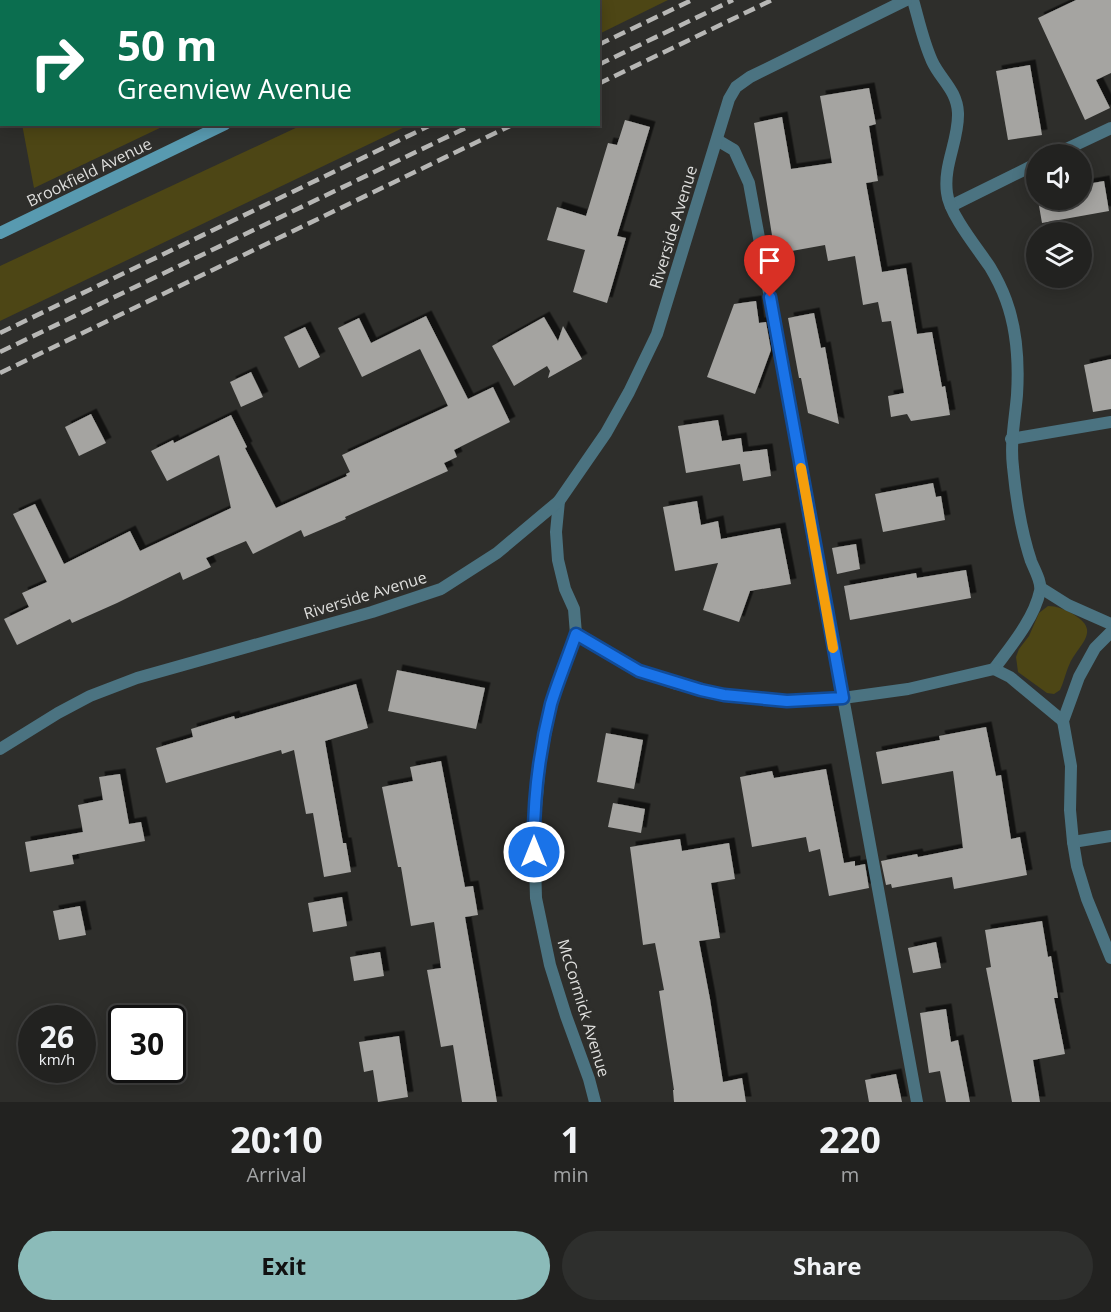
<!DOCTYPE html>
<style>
:root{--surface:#222220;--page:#2e2f2d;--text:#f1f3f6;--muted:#a2a4a5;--line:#3f3f3e;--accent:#8bbbb9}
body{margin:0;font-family:"Open Sans",sans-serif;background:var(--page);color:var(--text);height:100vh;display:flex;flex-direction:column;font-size:22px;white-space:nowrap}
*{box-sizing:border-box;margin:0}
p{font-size:20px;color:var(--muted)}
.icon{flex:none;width:33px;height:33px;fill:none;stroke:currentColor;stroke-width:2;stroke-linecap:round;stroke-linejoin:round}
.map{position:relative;height:1102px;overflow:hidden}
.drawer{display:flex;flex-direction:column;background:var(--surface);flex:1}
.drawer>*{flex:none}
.guide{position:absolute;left:0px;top:0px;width:600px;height:126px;box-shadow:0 3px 15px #0003,0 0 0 2px var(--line);background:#0b6e4f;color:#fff;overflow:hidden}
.controls{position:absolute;left:1026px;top:144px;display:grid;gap:12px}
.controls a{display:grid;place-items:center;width:66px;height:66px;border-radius:50%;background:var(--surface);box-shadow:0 3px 15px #0003,0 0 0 2px var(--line);font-size:30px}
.speed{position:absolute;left:18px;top:1005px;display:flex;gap:12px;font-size:30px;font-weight:700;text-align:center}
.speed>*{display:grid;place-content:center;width:78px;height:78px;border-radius:50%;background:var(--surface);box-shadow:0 3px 15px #0003,0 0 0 2px var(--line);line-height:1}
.speed small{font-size:15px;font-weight:400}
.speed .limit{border:3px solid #111;border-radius:9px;background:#fff;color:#111}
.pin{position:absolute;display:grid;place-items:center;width:51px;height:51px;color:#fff;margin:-62px -26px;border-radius:50% 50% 50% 0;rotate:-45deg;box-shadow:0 0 6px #0007}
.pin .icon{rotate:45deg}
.me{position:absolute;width:66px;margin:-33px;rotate:0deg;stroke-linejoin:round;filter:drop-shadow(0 0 4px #0008)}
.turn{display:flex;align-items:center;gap:21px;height:126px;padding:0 18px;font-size:27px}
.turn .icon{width:78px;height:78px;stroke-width:2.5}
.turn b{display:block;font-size:42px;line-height:51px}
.eta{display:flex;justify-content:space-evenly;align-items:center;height:102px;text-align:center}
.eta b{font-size:36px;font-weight:700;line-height:42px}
.action{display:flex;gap:12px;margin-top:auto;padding:12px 18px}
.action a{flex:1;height:69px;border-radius:36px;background:var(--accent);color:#111;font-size:24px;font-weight:700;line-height:69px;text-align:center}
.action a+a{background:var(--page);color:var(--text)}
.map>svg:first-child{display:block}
.green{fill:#4d4615}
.building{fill:#a5a4a1;filter:url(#shadow)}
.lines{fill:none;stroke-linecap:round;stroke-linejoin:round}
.lane{stroke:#4b7381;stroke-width:12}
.street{stroke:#4b7381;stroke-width:12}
.secondary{stroke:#589ab0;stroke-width:12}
.rail{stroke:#b7b7b5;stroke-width:4.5;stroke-dasharray:12 6;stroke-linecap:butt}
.route-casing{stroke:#114b97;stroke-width:15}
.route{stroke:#1a73e8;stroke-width:10}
.slow{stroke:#f59e0b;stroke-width:10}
.labels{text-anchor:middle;stroke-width:6;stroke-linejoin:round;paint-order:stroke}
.street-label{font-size:16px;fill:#dfdfdd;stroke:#2e2e2b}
</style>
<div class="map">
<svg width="1111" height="1102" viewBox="0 0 1111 1102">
<defs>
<filter id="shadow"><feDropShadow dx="5.5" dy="-5.5" stdDeviation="0" flood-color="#0009"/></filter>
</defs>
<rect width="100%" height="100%" fill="#2e2e2b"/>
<g class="green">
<polygon points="0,0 283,0 284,1 2,2 1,17"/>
<polygon points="524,0 668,0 599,34 598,2 521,1"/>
<polygon points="22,124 166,124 166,125 34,188"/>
<polygon points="302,125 409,125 0,321 0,266"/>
<path d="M 1048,606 C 1057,606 1063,609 1071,613 C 1102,630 1081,642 1070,663 C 1066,671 1064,682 1060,690 L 1054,694 L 1047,693 L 1018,672 L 1016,657 L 1019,649 L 1029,636 L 1039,613 Z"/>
</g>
<g class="building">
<polygon points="1076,0 1111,0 1111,73 1096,80 1110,108 1085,120 1038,18"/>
<polygon points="1030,65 1042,135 1008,140 996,71"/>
<polygon points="869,88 876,124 869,126 878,181 866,183 882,272 906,268 917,334 932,332 942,387 945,386 950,415 911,421 907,414 891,417 888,396 904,393 891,321 882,322 878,302 863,305 855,256 828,261 825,245 775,254 754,123 782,117 791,169 832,163 820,96"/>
<polygon points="625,120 650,127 617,236 626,238 607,303 573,292 585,250 547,240 557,207 586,216 608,143 617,145"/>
<polygon points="1104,181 1109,211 1042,223 1038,200 1082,200 1082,185"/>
<polygon points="756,301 759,323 766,322 771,350 755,394 707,377 734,304"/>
<polygon points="814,313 821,348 825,347 839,424 808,413 801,378 799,378 788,318"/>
<polygon points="426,316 468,399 493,387 510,422 454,450 457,457 444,463 448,471 345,517 346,519 304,537 301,530 253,554 246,541 206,558 211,567 183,580 180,572 117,603 72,623 70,619 17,645 4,619 29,607 22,593 47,582 13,514 35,504 64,564 130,531 140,551 231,508 219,455 167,481 151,451 173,440 174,443 231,415 247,447 245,448 276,508 347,476 346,474 350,472 342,455 448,406 420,349 362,377 338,328 359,318 371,343"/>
<polygon points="544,317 558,341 563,326 582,359 548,378 550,371 547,366 514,386 492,346"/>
<polygon points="305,327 320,357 299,368 284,337"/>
<polygon points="1111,359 1111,409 1093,412 1084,365"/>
<polygon points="251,372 263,397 241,407 230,382"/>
<polygon points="91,414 106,443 79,456 65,427"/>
<polygon points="718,420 722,441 741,438 743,452 767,449 771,476 743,481 740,464 686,473 678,426"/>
<polygon points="933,483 936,497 941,496 945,520 883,532 875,494"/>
<polygon points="697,501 701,525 718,521 721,539 780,528 791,584 750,591 739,622 703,610 718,563 675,571 663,507"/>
<polygon points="856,544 860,569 837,574 832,548"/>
<polygon points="966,570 971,598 850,620 844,586 916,573 917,578"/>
<polygon points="397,670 485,688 476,729 388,711"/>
<polygon points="356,684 368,728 325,741 343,843 346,843 351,872 324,877 313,813 306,814 294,750 282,754 281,750 166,783 156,748 193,737 191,729 234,716 235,719"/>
<polygon points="986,727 996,776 1001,775 1011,839 1020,837 1027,875 954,889 952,877 892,888 891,884 886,885 881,861 917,854 918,857 963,848 953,771 882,784 876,752 940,740 939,736"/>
<polygon points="606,733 643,740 634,789 597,782"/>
<polygon points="441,761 465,887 473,886 478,915 465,917 497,1102 462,1102 453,1045 441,1047 427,970 441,968 434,922 411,926 401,867 398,867 382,787 413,781 410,767"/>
<polygon points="826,769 844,863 855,861 855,866 865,864 869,888 829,896 820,849 809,852 806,837 752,847 740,777 772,771 774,778"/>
<polygon points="120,774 129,824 141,822 145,841 72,855 74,864 30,872 25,842 83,832 78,805 103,800 99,777"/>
<polygon points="613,803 645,809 641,833 608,827"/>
<polygon points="680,839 682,851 729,843 735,879 711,883 720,938 699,941 710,999 723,1082 742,1078 746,1102 674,1102 673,1090 674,1090 659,991 664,990 655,943 643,945 630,847"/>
<polygon points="342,897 347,926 313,932 308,903"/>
<polygon points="80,906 86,935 59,940 53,911"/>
<polygon points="1042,921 1048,957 1051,956 1058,998 1054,998 1065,1054 1033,1060 1040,1102 1012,1102 986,968 991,967 985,930"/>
<polygon points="936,942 941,968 913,973 908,948"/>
<polygon points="380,952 384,976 354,981 350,957"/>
<polygon points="946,1009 951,1042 958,1040 970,1102 946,1102 940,1071 929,1073 920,1013"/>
<polygon points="399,1036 408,1097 378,1102 373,1070 364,1072 359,1042"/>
<polygon points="896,1074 902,1102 869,1102 865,1080"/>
</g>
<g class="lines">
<g class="lane">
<polyline points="717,140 734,150 749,183 917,1102"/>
<polyline points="1056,154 1111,128"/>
<polyline points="951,206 1036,164"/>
<polyline points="1011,439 1111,422"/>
<polyline points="1073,842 1111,836"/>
</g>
<g class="street">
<polyline points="302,0 302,2"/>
<path d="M 913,0 C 919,21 923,41 932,61 C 940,79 957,90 958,113 C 959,140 943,165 947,193 C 949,214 978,249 990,267 C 996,277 1002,289 1006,300 C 1017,330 1019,363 1017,395 C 1015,419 1010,442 1013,467 C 1016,498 1021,531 1031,561 C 1034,569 1042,582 1040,591 C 1034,619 1011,646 994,669 L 1010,677 L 1063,721"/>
<polyline points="559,501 556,532 558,560 565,589 574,609 576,634 551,704 540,763 534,829 536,898 550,965 566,1016 589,1079 595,1102"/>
<polyline points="1041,588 1068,605 1111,624"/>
<polyline points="1111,632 1095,648 1079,677 1063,721 1071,766 1070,810 1073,842 1077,866 1087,899 1111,958"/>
<polyline points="576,634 639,671 677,684 724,695 787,701 843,698 908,689 994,669"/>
<polyline points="0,749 58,713 90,696 137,678 372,612 441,589 497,553 559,501 606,433 629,392 657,334 729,99 736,87 750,77 906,0"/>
</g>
<g class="secondary">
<polyline points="480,2 483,0"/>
<polyline points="0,233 225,124"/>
</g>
<g class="rail">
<polyline points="598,45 692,0"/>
<polyline points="598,65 733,0"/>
<polyline points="598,84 772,0"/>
<polyline points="0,333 433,124"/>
<polyline points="0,352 474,124"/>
<polyline points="0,373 514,124"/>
</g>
</g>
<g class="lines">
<g class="route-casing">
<path id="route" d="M 534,852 C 533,804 539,752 551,704 C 558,681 568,657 576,634 L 639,671 L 701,690 L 724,695 L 787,701 L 843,698 L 770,297"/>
</g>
<use href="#route" class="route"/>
<polyline class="slow" points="801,468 833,648"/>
</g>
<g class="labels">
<g class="street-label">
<text transform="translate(89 172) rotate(-26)" y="6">Brookfield Avenue</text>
<text transform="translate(673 227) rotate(-73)" y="6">Riverside Avenue</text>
<text transform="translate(365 595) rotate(-17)" y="6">Riverside Avenue</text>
<text transform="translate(584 1008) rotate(73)" y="6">McCormick Avenue</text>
</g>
</g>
</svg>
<div class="controls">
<a><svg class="icon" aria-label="sound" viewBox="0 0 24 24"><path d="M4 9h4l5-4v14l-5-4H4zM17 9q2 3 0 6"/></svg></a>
<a><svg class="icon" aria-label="layers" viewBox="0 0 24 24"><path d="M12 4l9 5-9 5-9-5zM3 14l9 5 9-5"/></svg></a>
</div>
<div class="speed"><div>26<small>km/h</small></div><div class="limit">30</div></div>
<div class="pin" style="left:770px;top:297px;background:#d93025"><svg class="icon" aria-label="arrive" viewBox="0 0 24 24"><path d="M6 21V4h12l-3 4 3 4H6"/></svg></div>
<svg class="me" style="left:534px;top:852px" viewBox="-20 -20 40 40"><circle r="17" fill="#1a73e8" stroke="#fff" stroke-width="3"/><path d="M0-11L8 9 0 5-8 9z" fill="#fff"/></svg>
<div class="guide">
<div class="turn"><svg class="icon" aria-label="right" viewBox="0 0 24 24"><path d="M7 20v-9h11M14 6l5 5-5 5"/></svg><div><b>50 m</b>Greenview Avenue</div></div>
</div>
</div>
<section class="drawer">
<div class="eta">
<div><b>20:10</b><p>Arrival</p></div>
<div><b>1</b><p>min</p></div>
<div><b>220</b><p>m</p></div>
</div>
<div class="action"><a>Exit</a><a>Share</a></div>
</section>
